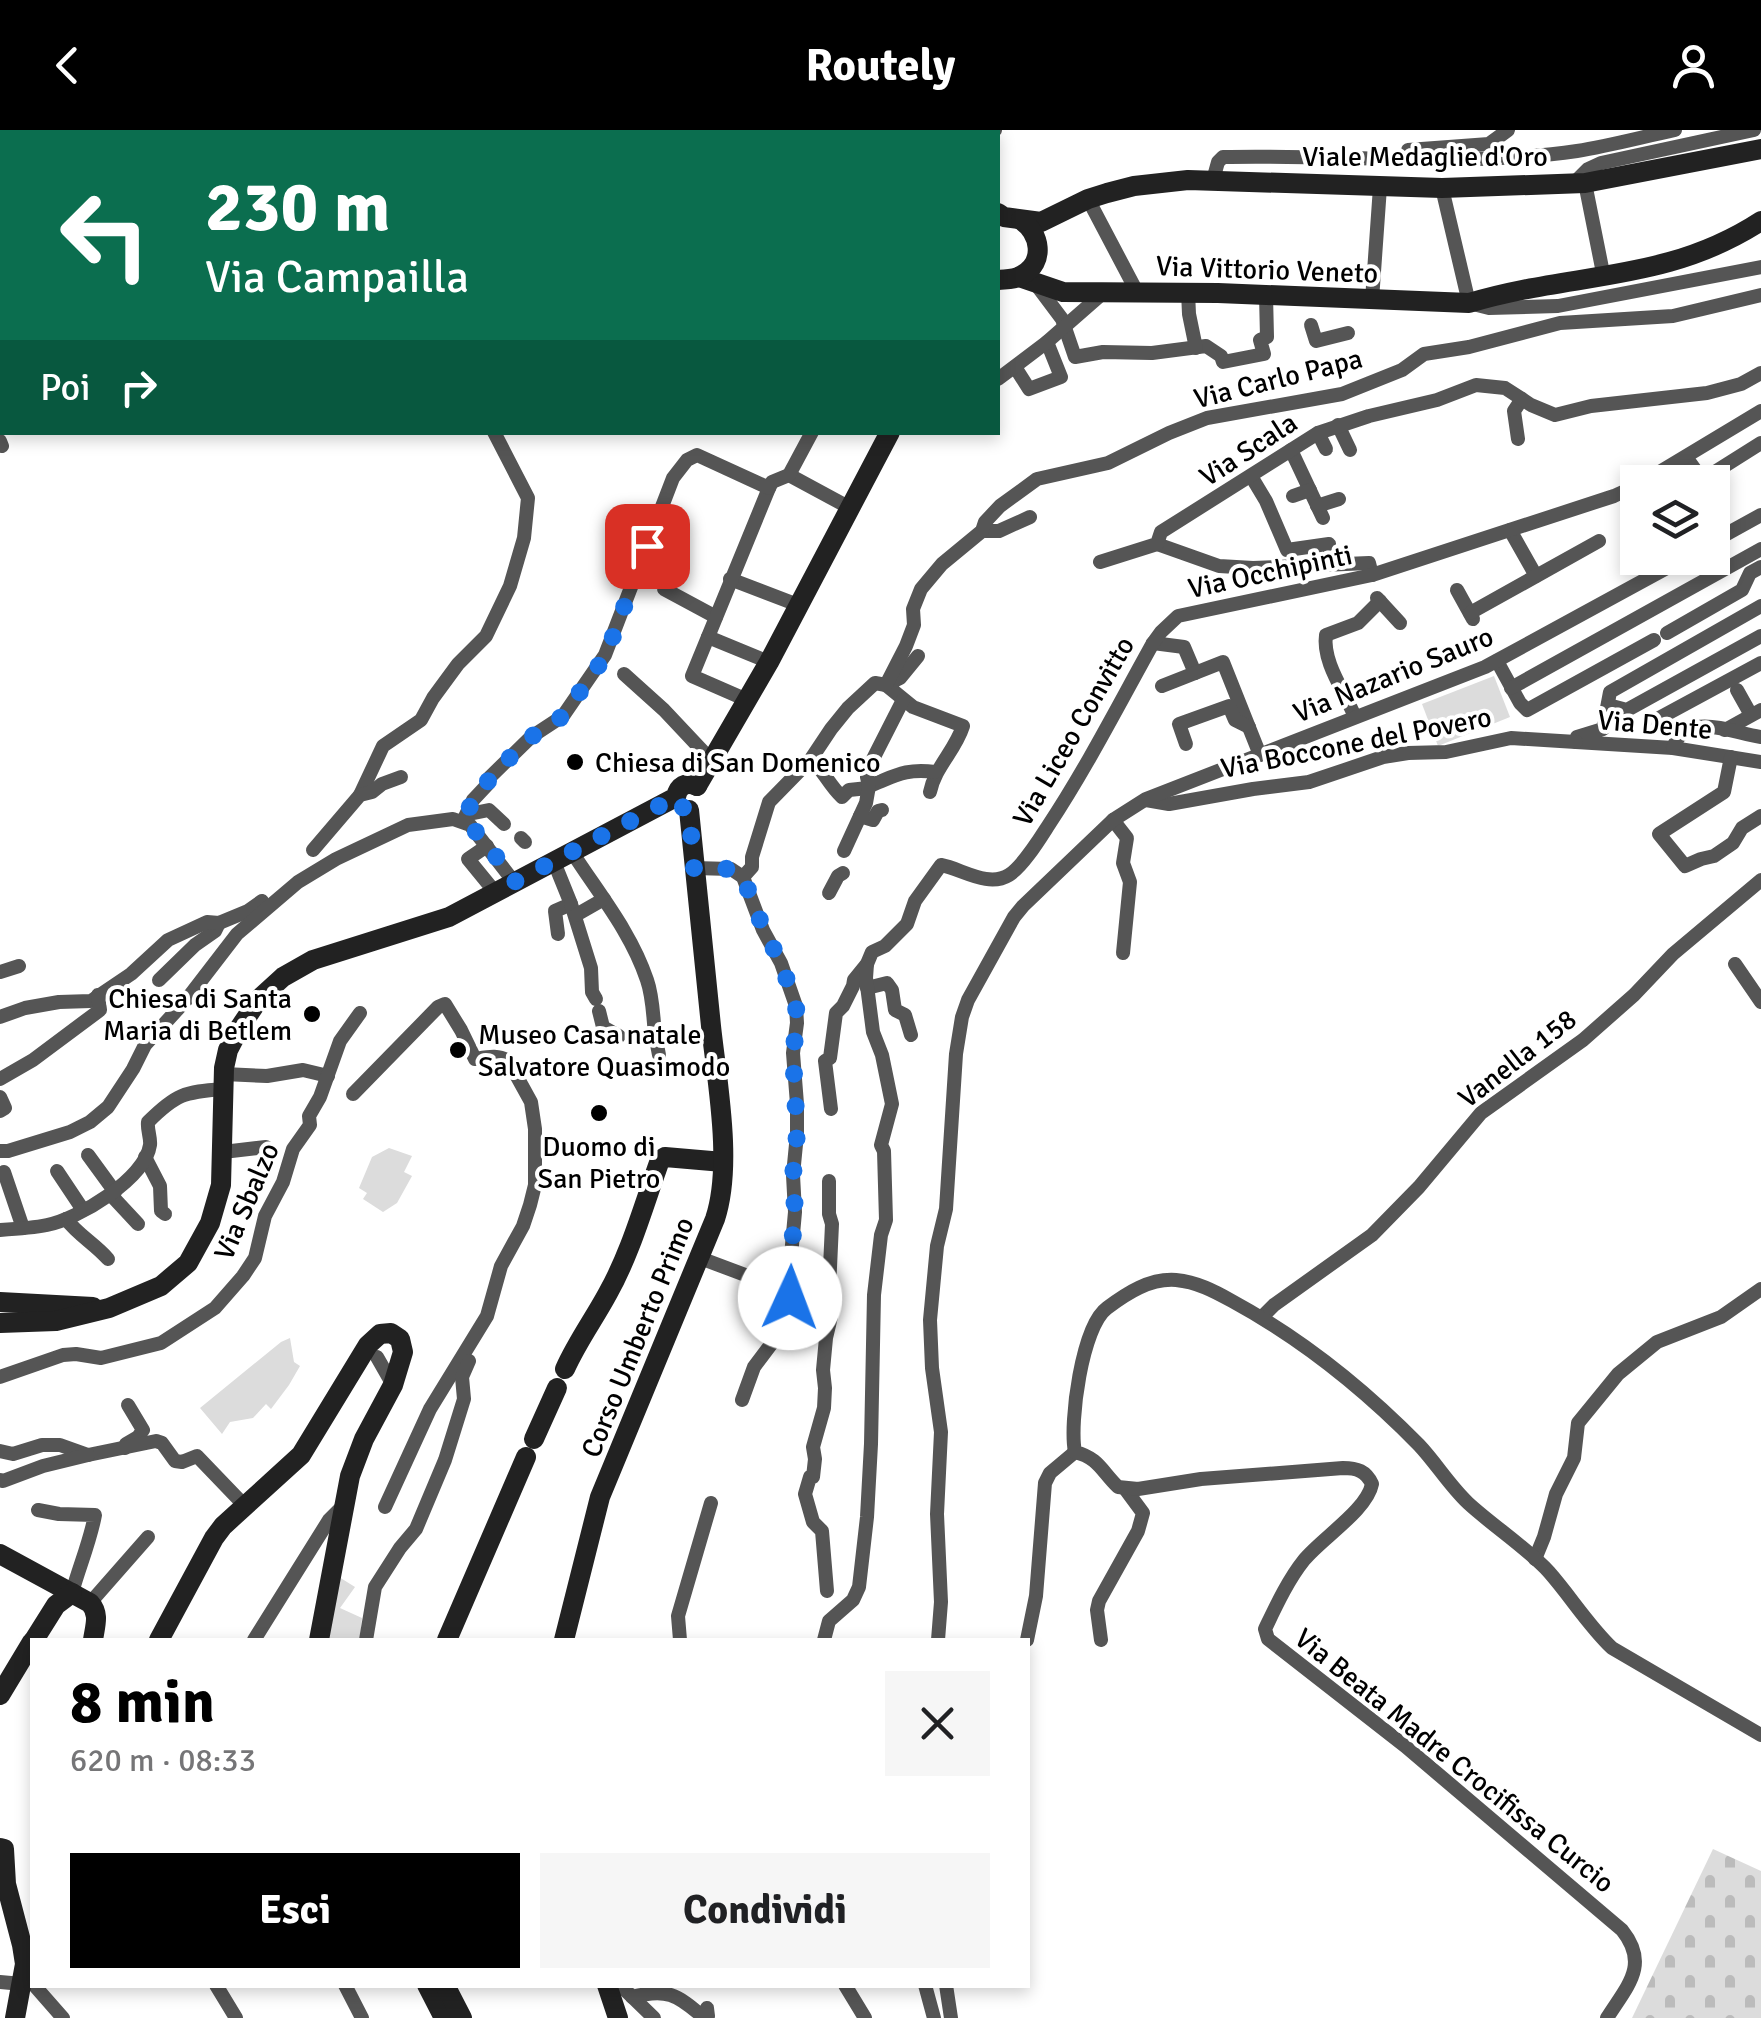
<!DOCTYPE html>
<html lang="it">
<meta charset="utf-8">
<style>
:root{--surface:#fff;--page:#f6f6f6;--text:#202124;--muted:#757577;--accent:#000}
body{margin:0;font-family:Signika,sans-serif;background:var(--page);color:var(--text);height:100vh;display:flex;flex-direction:column;font-size:38px;white-space:nowrap}
*{box-sizing:border-box;margin:0}
p{font-size:32px;color:var(--muted)}
.icon{flex:none;width:55px;height:55px;fill:none;stroke:currentColor;stroke-width:2;stroke-linecap:round;stroke-linejoin:round}
.map{position:relative;flex:1;overflow:hidden}
.drawer{position:absolute;left:30px;top:1508px;width:1000px;height:350px;display:flex;flex-direction:column;background:var(--surface);border-radius:0px;box-shadow:0 5px 15px #0003}
.drawer>*{flex:none}
.guide{position:absolute;left:0px;top:0px;width:1000px;height:305px;box-shadow:0 5px 15px #0003;background:#0b6e4f;color:#fff;overflow:hidden}
.fabs{position:absolute;left:1620px;top:335px;display:grid;gap:20px}
.fabs a{display:grid;place-items:center;width:110px;height:110px;border-radius:0px;background:var(--surface);box-shadow:0 5px 15px #0003;font-size:50px}
.pin{position:absolute;display:grid;place-items:center;width:85px;height:85px;color:#fff;margin:-42px;border-radius:20px;box-shadow:0 5px 15px #0006}
.me{position:absolute;width:110px;margin:-55px;rotate:2deg;stroke-linejoin:round;filter:drop-shadow(0 0 8px #0008)}
.turn{display:flex;align-items:center;gap:35px;height:210px;padding:0 40px;font-size:45px}
.turn .icon{width:130px;height:130px;stroke-width:2.5}
.turn b{display:block;font-size:70px;line-height:85px}
.then{display:flex;align-items:center;height:95px;padding:0 40px;background:#0003;gap:20px;font-size:38px}
.round{display:grid;place-items:center;flex:none;width:105px;height:105px;border-radius:0px;background:var(--page)}
.head{display:flex;align-items:center;justify-content:space-between;height:170px;padding:0 40px}
h1{font-size:60px;font-weight:700;line-height:75px;color:var(--accent)}
.action{display:flex;gap:20px;margin-top:auto;padding:20px 40px}
.action a{flex:1;height:115px;border-radius:0px;background:var(--accent);color:#fff;font-size:40px;font-weight:700;line-height:115px;text-align:center}
.action a+a{background:var(--page);color:var(--text)}
header{display:flex;justify-content:space-between;align-items:center;height:130px;padding:0 40px;background:var(--accent);color:#fff;font-size:45px;font-weight:700}
.map>svg:first-child{display:block}
.green{fill:#dcdcdc}
.cemetery{fill:url(#cemetery-stones)}
.lines{fill:none;stroke-linecap:round;stroke-linejoin:round}
.street{stroke:#555;stroke-width:14}
.secondary{stroke:#222;stroke-width:20}
.route{stroke:#1a73e8;stroke-width:18;stroke-dasharray:0 32.4}
.poi-dot{fill:#000;stroke:#fff;stroke-width:4}
.labels{text-anchor:middle;stroke-width:8;stroke-linejoin:round;paint-order:stroke}
.street-label{font-size:28px;fill:#000;stroke:#fff}
.poi-label{font-size:28px;fill:#000;stroke:#fff;text-anchor:start}
</style>
<header><svg class="icon" aria-label="back" viewBox="0 0 24 24"><path d="M15 5l-7 7 7 7"/></svg>Routely<svg class="icon" aria-label="person" viewBox="0 0 24 24"><circle cx="12" cy="8" r="4"/><path d="M4 21q1-7 8-7t8 7"/></svg></header>
<div class="map">
<svg width="1761" height="1888" viewBox="0 0 1761 1888">
<defs>
<pattern id="cemetery-stones" width="16" height="16" patternUnits="userSpaceOnUse" patternTransform="scale(2.5)"><rect width="16" height="16" fill="#dcdcdc"/><path d="M2 7V4a2 2 0 0 1 4 0v3zM10 15v-3a2 2 0 0 1 4 0v3z" fill="#bbb"/></pattern>
</defs>
<rect width="100%" height="100%" fill="#fff"/>
<g class="green">
<polygon points="1494,546 1510,587 1438,616 1422,574"/>
<polygon points="389,1018 412,1026 404,1042 412,1046 397,1073 383,1082 363,1069 367,1063 359,1058 372,1027"/>
<polygon points="290,1208 294,1232 300,1236 289,1255 271,1279 266,1274 253,1288 230,1292 222,1304 200,1278 281,1212"/>
<polygon points="339,1447 355,1457 340,1478 362,1488 360,1510 326,1510"/>
</g>
<polygon class="cemetery" points="1713,1719 1761,1741 1761,1888 1632,1888"/>
<g class="lines">
<g class="street">
<polyline points="861,0 862,2"/>
<polyline points="241,2 243,0"/>
<polyline points="880,2 885,0"/>
<polyline points="989,2 995,0"/>
<polyline points="1408,30 1408,20 1489,14 1508,0"/>
<path d="M 1213,50 L 1218,32 L 1223,27 C 1341,24 1460,38 1577,21 C 1609,16 1642,7 1675,0"/>
<polyline points="1574,53 1588,39 1601,33 1754,0"/>
<polyline points="1585,53 1604,148"/>
<polyline points="0,58 2,57"/>
<polyline points="1442,58 1469,173 1489,178 1558,176 1761,137"/>
<polyline points="1088,69 1137,162"/>
<polyline points="1035,153 1062,189 1075,227 1103,222 1152,223 1206,216 1221,226 1223,232 1264,224 1260,210 1267,207 1266,165"/>
<polyline points="1188,162 1189,184 1196,218"/>
<polyline points="1372,170 1380,57"/>
<polyline points="1311,195 1316,211 1348,203"/>
<polyline points="1015,237 1029,259 1061,247 1047,212"/>
<polyline points="998,249 1047,212 1103,163"/>
<polyline points="1338,295 1350,320"/>
<polyline points="1318,303 1326,319"/>
<polyline points="1518,309 1514,281 1522,269"/>
<polyline points="0,311 2,316"/>
<polyline points="1291,320 1323,388"/>
<polyline points="1686,327 1699,345 1707,347 1761,313"/>
<polyline points="789,345 850,378"/>
<polyline points="1251,346 1266,371 1287,420 1329,414"/>
<polyline points="1643,352 1761,281"/>
<polyline points="1293,366 1310,360"/>
<polyline points="1317,376 1339,369"/>
<polyline points="1510,400 1536,446"/>
<polyline points="982,401 999,401 1030,387"/>
<polyline points="1712,412 1761,385"/>
<polyline points="1157,414 1219,436 1253,438 1369,433 1372,445"/>
<polyline points="1100,432 1157,414 1161,402 1318,303 1369,286 1437,270 1476,255 1505,258 1531,275 1555,285 1591,276 1707,263 1741,254 1761,243"/>
<polyline points="730,449 798,475"/>
<polyline points="664,459 716,487"/>
<polyline points="1457,460 1473,489"/>
<polyline points="1377,468 1400,493"/>
<polyline points="1761,476 1610,562 1603,599 1577,607 1576,612 1673,618 1761,632"/>
<polyline points="1470,483 1599,411"/>
<polyline points="1667,503 1742,460 1750,443 1761,437"/>
<polyline points="708,507 769,532"/>
<polyline points="1153,513 1184,517 1195,543"/>
<path d="M 918,526 L 900,548 L 886,555 L 913,577 L 963,596 C 955,621 935,637 930,662"/>
<polyline points="1497,531 1520,573 1527,580 1654,510"/>
<polyline points="624,544 664,580 712,631"/>
<polyline points="1162,556 1223,532 1260,625"/>
<polyline points="1511,558 1761,419"/>
<polyline points="1737,560 1751,585"/>
<polyline points="747,570 692,546 769,358"/>
<polyline points="1608,575 1627,580 1761,506"/>
<path d="M 1355,587 C 1345,562 1322,532 1326,505 L 1358,493 L 1380,471"/>
<polyline points="1650,593 1761,533"/>
<polyline points="1725,600 1761,580"/>
<polyline points="1186,614 1179,594 1229,576 1235,590 1249,597"/>
<path d="M 1673,618 C 1686,580 1732,603 1761,607"/>
<polyline points="1731,627 1724,662 1659,704 1685,736 1701,729 1714,726 1733,713 1742,698 1761,686"/>
<path d="M 811,629 C 824,641 829,655 842,667 L 849,660 L 868,658"/>
<path d="M 869,656 C 895,646 906,638 935,642"/>
<polyline points="360,665 383,616 421,590 433,568 458,534 486,506 510,456 524,408 528,368 494,302"/>
<polyline points="1146,670 1169,674 1253,659 1309,652 1383,627 1408,623 1446,622 1511,608 1576,612"/>
<polyline points="469,684 489,680 504,694"/>
<polyline points="860,686 873,690 878,681 882,680"/>
<polyline points="1113,690 1127,708 1123,733 1130,752 1123,823"/>
<polyline points="463,691 473,670 488,654 488,649 531,607 563,586 605,525 673,348 687,330 697,325 769,358 772,352 789,345 812,302"/>
<polyline points="521,708 525,712"/>
<polyline points="487,716 468,729 495,762"/>
<polyline points="313,720 360,665 372,662 382,654 401,647"/>
<polyline points="844,721 866,673 869,656 867,647 872,631 903,570"/>
<path d="M 572,722 C 599,764 631,802 647,850 C 653,867 653,886 655,904 L 631,906"/>
<polyline points="554,732 571,774 555,781 558,804"/>
<polyline points="694,738 731,739 743,747 763,800 781,833 796,876 797,893 793,923 797,974 797,1004 793,1045 795,1082 790,1137 790,1167 772,1213 754,1237 742,1270"/>
<polyline points="743,747 752,737 752,727 769,672 811,629 831,599 848,578 875,553 886,555 906,516 914,495 913,479 921,459 942,434 982,401 985,392 1000,376 1037,349 1108,333 1169,303 1207,288 1342,264 1402,240 1424,224 1469,217 1560,193 1673,186 1761,165"/>
<polyline points="829,763 838,746 843,743"/>
<polyline points="571,774 591,838 592,862 596,869"/>
<polyline points="576,785 604,769"/>
<polyline points="1735,834 1761,872"/>
<polyline points="0,842 19,836"/>
<polyline points="159,850 195,815 215,801 219,793"/>
<polyline points="867,858 887,853 892,860 895,880 905,885 911,905"/>
<polyline points="599,881 603,897 619,906"/>
<polyline points="0,887 25,878 59,872 91,871 131,844 168,810 207,792 219,793 248,781 262,771"/>
<polyline points="655,904 659,925"/>
<polyline points="224,944 267,946 303,940 328,946"/>
<polyline points="0,949 33,930 100,880 98,865"/>
<path d="M 353,964 L 438,877 L 445,874 L 461,900 L 475,929 C 487,927 500,924 509,932 L 531,972 L 535,999 L 535,1055 L 530,1075 L 523,1096 L 501,1136 L 487,1186 L 430,1279 L 385,1377"/>
<polyline points="0,967 5,978 0,981"/>
<path d="M 831,979 L 825,931 L 830,928 L 836,883 L 843,876 L 853,856 L 854,850 L 867,834 L 872,822 L 885,816 L 907,794 L 915,771 L 941,735 C 962,739 988,758 1009,745 C 1023,736 1039,710 1048,696 C 1087,637 1119,574 1153,513 L 1161,502 L 1178,486 L 1372,445 L 1614,366 L 1638,355"/>
<polyline points="0,1021 8,1021 70,1002 90,992 108,977 133,939 145,915 187,869 237,804 298,752 336,729 408,695 453,689 470,695 514,752"/>
<polyline points="223,1022 266,1017"/>
<polyline points="88,1025 115,1062"/>
<polyline points="145,1027 160,1056 161,1081 165,1084"/>
<polyline points="57,1041 83,1080"/>
<polyline points="4,1042 23,1098"/>
<polyline points="111,1065 138,1094"/>
<path d="M 66,1089 C 78,1105 95,1114 108,1129"/>
<path d="M 0,1100 C 16,1099 32,1098 47,1095 C 78,1089 145,1049 150,1015 C 151,1008 147,1000 148,992 C 176,964 184,962 223,959"/>
<polyline points="700,1128 748,1146"/>
<polyline points="1262,1187 1274,1175 1372,1105 1419,1057 1481,983 1583,910 1634,865 1673,824 1761,750"/>
<polyline points="377,1227 393,1255"/>
<polyline points="0,1247 63,1225 76,1224 101,1228 161,1213 215,1178 243,1146 255,1128 265,1086 283,1052 293,1019 310,995 309,986 320,967 340,911 360,883"/>
<polyline points="125,1318 126,1314 138,1307 143,1300 128,1275"/>
<polyline points="0,1321 13,1324 42,1315 60,1315 88,1325 156,1311 162,1313 175,1331 182,1332 197,1326 245,1376"/>
<polyline points="0,1350 3,1351 43,1336 88,1325"/>
<path d="M 38,1380 L 59,1384 L 95,1385 C 90,1412 79,1437 72,1463"/>
<polyline points="1535,1429 1544,1407 1556,1364 1574,1328 1578,1293 1618,1244 1657,1212 1721,1187 1761,1159"/>
<polyline points="827,1461 822,1401 813,1392 805,1364 810,1347 813,1347 815,1329 813,1317 824,1278 825,1258 823,1240 826,1208 831,1187 829,1159 832,1094 829,1084 829,1051"/>
<polyline points="90,1473 148,1407"/>
<polyline points="254,1510 329,1390 345,1374"/>
<polyline points="366,1510 375,1457 400,1418 416,1399 445,1330 464,1269 462,1247 469,1231"/>
<polyline points="680,1510 678,1486 711,1373"/>
<polyline points="824,1510 829,1491 853,1470 859,1457 867,1387 871,1314 874,1165 881,1105 886,1090 884,1021 881,1015 892,974 882,925 873,902 866,848 867,834"/>
<polyline points="938,1510 941,1472 937,1384 941,1302 932,1238 930,1190 937,1116 946,1079 956,924 962,887 968,870 1014,787 1023,776 1113,690 1146,669 1485,537 1685,428"/>
<polyline points="1027,1510 1036,1466 1045,1353 1050,1343 1075,1322"/>
<polyline points="1101,1510 1097,1480 1099,1471 1138,1401 1143,1383 1126,1360"/>
<polyline points="0,1852 22,1854"/>
<polyline points="34,1855 63,1888"/>
<polyline points="216,1855 236,1888"/>
<polyline points="345,1855 362,1888"/>
<polyline points="620,1855 654,1888"/>
<polyline points="845,1855 865,1888"/>
<polyline points="925,1855 934,1888"/>
<polyline points="946,1855 951,1888"/>
<path d="M 632,1867 C 666,1858 677,1864 703,1887 L 708,1886 L 707,1878"/>
<path d="M 1607,1888 C 1627,1856 1650,1835 1622,1800 L 1405,1616 L 1268,1509 L 1265,1499 C 1276,1476 1288,1450 1304,1430 C 1322,1408 1367,1380 1372,1354 C 1366,1341 1357,1338 1343,1338 L 1201,1349 L 1138,1359 L 1118,1357 C 1102,1342 1099,1328 1075,1322 C 1069,1293 1082,1196 1107,1178 C 1127,1163 1150,1148 1176,1150 C 1197,1152 1214,1161 1232,1171 C 1302,1209 1363,1258 1419,1315 C 1436,1333 1449,1355 1468,1373 C 1493,1396 1527,1418 1549,1442 C 1571,1467 1588,1495 1612,1518 L 1761,1605"/>
</g>
<g class="secondary">
<polyline points="932,0 933,2"/>
<polyline points="998,83 1004,87 1041,92 1088,69 1107,63 1134,56 1188,50 1442,58 1585,53 1761,19"/>
<path d="M 1019,147 L 1063,162 L 1218,163 L 1469,173 C 1571,142 1666,153 1761,91"/>
<path d="M 998,150 C 1006,149 1015,150 1022,145 C 1046,132 1040,103 1021,90"/>
<polyline points="697,656 769,532 890,302"/>
<polyline points="0,1172 93,1177"/>
<path d="M 0,1193 L 56,1191 L 109,1178 L 161,1156 L 188,1133 L 210,1093 L 221,1055 L 224,938 L 228,920 L 240,897 L 259,869 L 283,847 L 313,830 L 449,787 L 676,667 C 678,656 686,651 697,656"/>
<path d="M 565,1239 C 577,1212 594,1189 608,1163 C 631,1122 644,1074 660,1030 L 665,1027 L 723,1032"/>
<polyline points="534,1309 557,1258"/>
<path d="M 0,1424 L 90,1473 C 100,1484 95,1496 93,1510"/>
<polyline points="34,1510 56,1475 72,1463"/>
<polyline points="159,1510 214,1408 223,1396 301,1325 368,1215 380,1204 391,1203 400,1209 403,1222 393,1255 364,1309 350,1346 319,1510"/>
<polyline points="447,1510 526,1327"/>
<path d="M 564,1510 L 600,1367 L 715,1089 C 733,1035 717,952 711,896 C 703,824 696,752 689,680"/>
<polyline points="0,1565 32,1512"/>
<polyline points="0,1718 4,1719 6,1754 22,1815 25,1834 15,1888"/>
<polyline points="427,1855 444,1888"/>
<polyline points="445,1855 462,1888"/>
<polyline points="607,1855 618,1888"/>
</g>
</g>
<g class="lines">
<path class="route" d="M 647,416 L 606,525 L 563,586 L 531,607 L 488,649 L 488,654 L 473,670 L 463,691 C 484,705 499,732 514,752 L 676,667 L 680,676 L 689,680 L 694,738 L 731,739 L 743,747 L 764,800 L 781,833 L 796,876 L 797,893 L 793,923 L 797,1004 L 793,1045 L 795,1082 L 790,1136 L 790,1168"/>
</g>
<g class="poi-dot">
<circle cx="575" cy="632" r="10"/>
<circle cx="312" cy="884" r="10"/>
<circle cx="458" cy="920" r="10"/>
<circle cx="599" cy="983" r="10"/>
</g>
<g class="labels">
<g class="street-label">
<text x="1425" y="36">Viale Medaglie d'Oro</text>
<text transform="translate(1267 139) rotate(2)" y="10">Via Vittorio Veneto</text>
<text transform="translate(1278 248) rotate(-14)" y="10">Via Carlo Papa</text>
<text transform="translate(1248 319) rotate(-33)" y="10">Via Scala</text>
<text transform="translate(1270 441) rotate(-12)" y="10">Via Occhipinti</text>
<text transform="translate(1393 544) rotate(-22)" y="10">Via Nazario Sauro</text>
<text transform="translate(1655 594) rotate(5)" y="10">Via Dente</text>
<text transform="translate(1073 601) rotate(-60)" y="10">Via Liceo Convitto</text>
<text transform="translate(1356 612) rotate(-11)" y="10">Via Boccone del Povero</text>
<text transform="translate(1517 928) rotate(-38)" y="10">Vanella 158</text>
<text transform="translate(246 1071) rotate(-67)" y="10">Via Sbalzo</text>
<text transform="translate(637 1207) rotate(-68)" y="10">Corso Umberto Primo</text>
<text transform="translate(1455 1630) rotate(39)" y="10">Via Beata Madre Crocifissa Curcio</text>
</g>
<g class="poi-label">
<text x="595" y="642">Chiesa di San Domenico</text>
<text x="292" y="878" text-anchor="end">Chiesa di Santa<tspan x="292" dy="32">Maria di Betlem</tspan></text>
<text x="478" y="914">Museo Casa natale<tspan x="478" dy="32">Salvatore Quasimodo</tspan></text>
<text x="599" y="1026" text-anchor="middle">Duomo di<tspan x="599" dy="32">San Pietro</tspan></text>
</g>
</g>
</svg>
<div class="fabs">
<a><svg class="icon" aria-label="layers" viewBox="0 0 24 24"><path d="M12 4l9 5-9 5-9-5zM3 14l9 5 9-5"/></svg></a>
</div>
<div class="pin" style="left:647px;top:416px;background:#d93025"><svg class="icon" aria-label="arrive" viewBox="0 0 24 24"><path d="M6 21V4h12l-3 4 3 4H6"/></svg></div>
<svg class="me" style="left:790px;top:1168px" viewBox="-20 -20 40 40"><circle r="19" fill="#fff"/><path d="M0-13L10 11 0 6-10 11z" fill="#1a73e8"/></svg>
<div class="guide">
<div class="turn"><svg class="icon" aria-label="left" viewBox="0 0 24 24"><path d="M17 20v-9H6M10 6l-5 5 5 5"/></svg><div><b>230 m</b>Via Campailla</div></div>
<div class="then">Poi<svg class="icon" aria-label="right" viewBox="0 0 24 24"><path d="M7 20v-9h11M14 6l5 5-5 5"/></svg></div>
</div>
<section class="drawer">
<div class="head"><div><h1>8 min</h1><p>620 m · 08:33</p></div><a class="round"><svg class="icon" aria-label="close" viewBox="0 0 24 24"><path d="M6 6l12 12M18 6L6 18"/></svg></a></div>
<div class="action"><a>Esci</a><a>Condividi</a></div>
</section>
</div>
